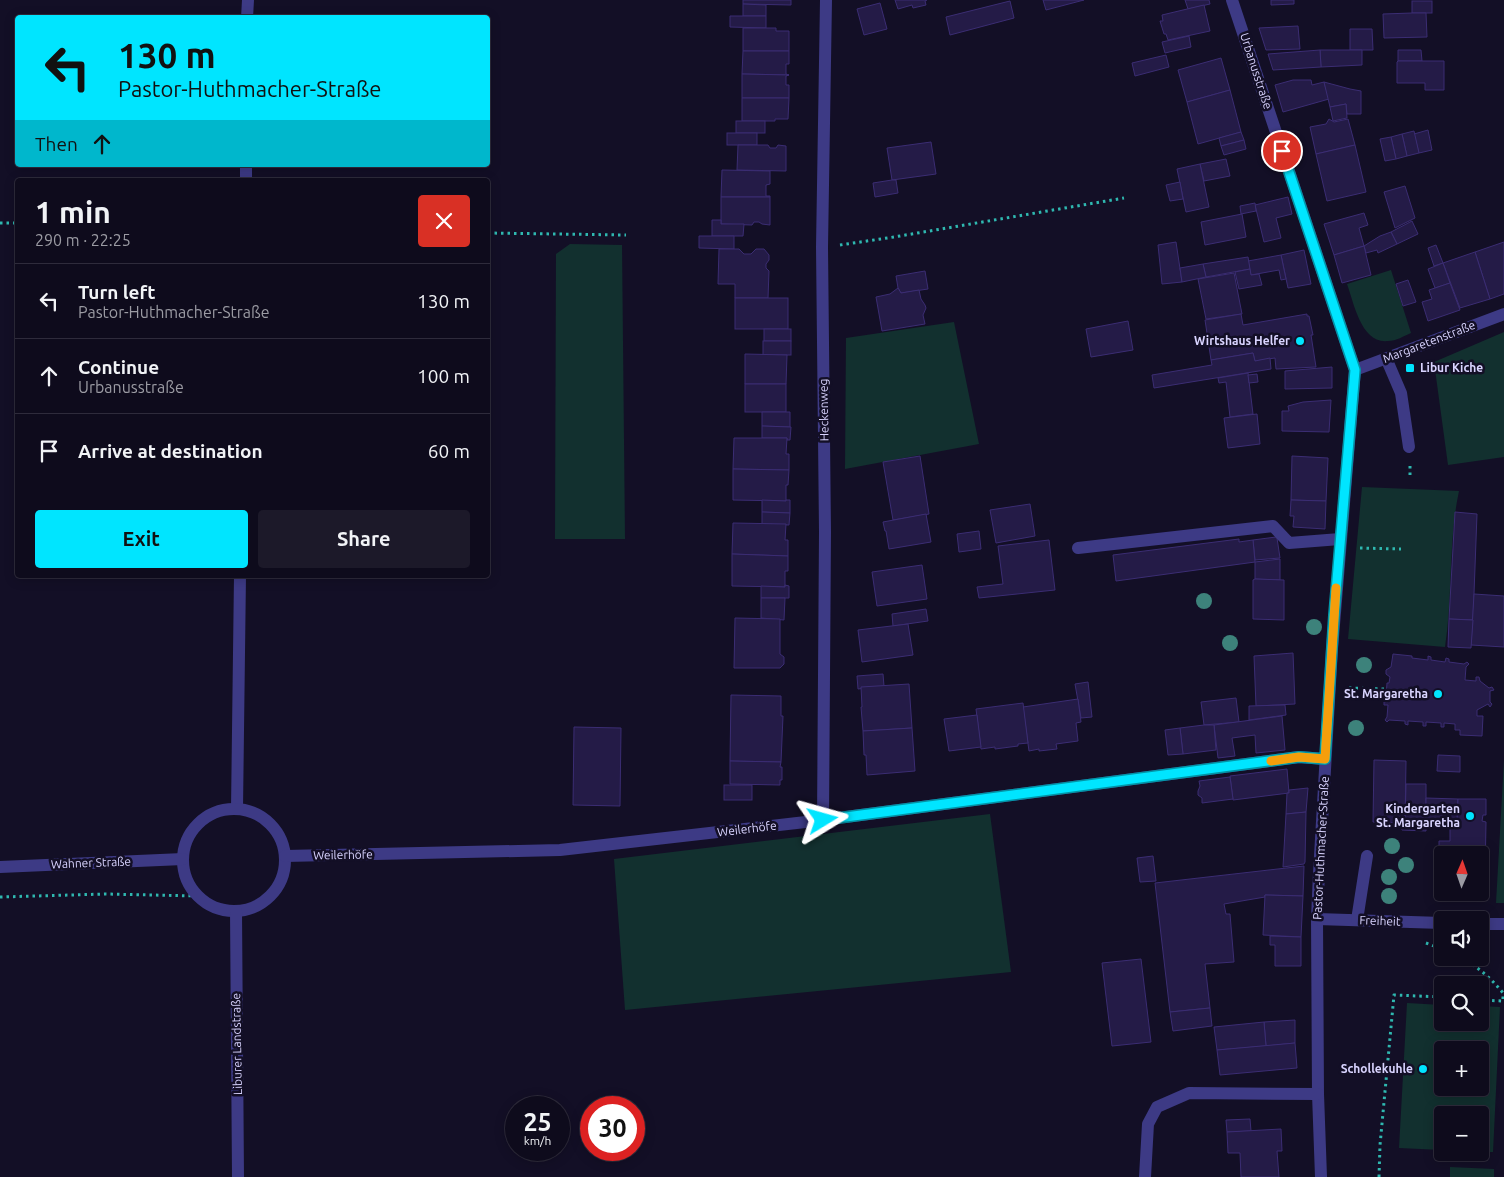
<!DOCTYPE html>
<meta charset="utf-8">
<style>
:root{--surface:#0e0b1c;--page:#1c1929;--text:#f1f3f6;--muted:#9b9ba3;--line:#2e2b3b;--accent:#00e5ff}
body{margin:0;font-family:Ubuntu,sans-serif;background:var(--page);color:var(--text);height:100vh;display:flex;flex-direction:column;font-size:19px;white-space:nowrap}
*{box-sizing:border-box;margin:0}
p{font-size:16px;color:var(--muted)}
.icon{flex:none;width:28px;height:28px;fill:none;stroke:currentColor;stroke-width:2;stroke-linecap:round;stroke-linejoin:round}
.map{position:relative;flex:1;overflow:hidden}
.panel{position:absolute;left:15px;top:178px;width:475px;height:400px;display:flex;flex-direction:column;background:var(--surface);border-radius:5px;box-shadow:0 2px 12px #0003,0 0 0 1px var(--line)}
.panel>*{flex:none}
.top-card{position:absolute;left:15px;top:15px;width:475px;height:152px;border-radius:5px;box-shadow:0 2px 12px #0003,0 0 0 1px var(--line);background:#00e5ff;color:#111;overflow:hidden}
.needle{width:32px;rotate:2deg}
.buttons{position:absolute;left:1434px;top:846px;display:grid;gap:10px}
.buttons a{display:grid;place-items:center;width:55px;height:55px;border-radius:5px;background:var(--surface);box-shadow:0 2px 12px #0003,0 0 0 1px var(--line);font-size:25px}
.speed{position:absolute;left:505px;top:1096px;display:flex;gap:10px;font-size:25px;font-weight:700;text-align:center}
.speed>*{display:grid;place-content:center;width:65px;height:65px;border-radius:50%;background:var(--surface);box-shadow:0 2px 12px #0003,0 0 0 1px var(--line);line-height:1}
.speed small{font-size:12px;font-weight:400}
.speed .limit{border:8px solid #d22;background:#fff;color:#111}
.pin{position:absolute;display:grid;place-items:center;width:42px;height:42px;color:#fff;margin:-21px;border:2px solid #fff;border-radius:50%;box-shadow:0 1px 5px #0007}
.me{position:absolute;width:55px;margin:-28px;rotate:82deg;stroke-linejoin:round;filter:drop-shadow(0 0 4px #0008)}
.turn{display:flex;align-items:center;gap:18px;height:105px;padding:0 20px;font-size:22px}
.turn .icon{width:65px;height:65px;stroke-width:2.5}
.turn b{display:block;font-size:35px;line-height:42px}
.then{display:flex;align-items:center;height:48px;padding:0 20px;background:#0003;gap:10px;font-size:19px}
.round{display:grid;place-items:center;flex:none;width:52px;height:52px;border-radius:5px;background:var(--page)}
.summary{display:flex;align-items:center;justify-content:space-between;height:85px;padding:0 20px}
h1{font-size:30px;font-weight:600;line-height:38px}
.button{display:flex;gap:10px;margin-top:auto;padding:10px 20px}
.button a{flex:1;height:58px;border-radius:5px;background:var(--accent);color:#111;font-size:20px;font-weight:600;line-height:58px;text-align:center}
.button a+a{background:var(--page);color:var(--text)}
ul{padding:0;list-style:none}
li{display:flex;align-items:center;gap:15px;height:75px;padding:0 20px;border-top:1px solid var(--line)}
li div{flex:1}
li b{display:block;font-size:19px}
li em{font-style:normal}
.map>svg:first-child{display:block}
.green{fill:#12302f;fill-rule:evenodd}
.building{fill:#241b47;stroke:#3b2d73}
.lines{fill:none;stroke-linecap:round;stroke-linejoin:round}
.path{stroke:#2fb8b0;stroke-width:3;stroke-dasharray:2.5 4;stroke-linecap:butt}
.minor{stroke:#3d3a85;stroke-width:12}
.tree{fill:#3d827b}
.route-casing{stroke:#0095a6;stroke-width:12}
.route{stroke:#00e5ff;stroke-width:9}
.slow{stroke:#f59e0b;stroke-width:9}
.poi-dot{fill:#00e5ff;stroke:#130f26;stroke-width:2}
.labels{text-anchor:middle;stroke-width:5;stroke-linejoin:round;paint-order:stroke}
.street-label{font-size:12px;fill:#d9d4ff;stroke:#130f26}
.poi-label{font-size:12px;font-weight:bold;fill:#d9d4ff;stroke:#130f26;text-anchor:end}
</style>
<div class="map">
<svg width="1504" height="1177" viewBox="0 0 1504 1177">
<rect width="100%" height="100%" fill="#130f26"/>
<g class="green">
<polygon points="570,244 622,245 625,539 555,539 556,254"/>
<path d="M 1391,270 L 1411,333 C 1404,336 1396,341 1388,341 C 1361,344 1354,303 1347,284 Z"/>
<polygon points="954,322 979,444 845,469 846,338"/>
<polygon points="1504,332 1504,457 1448,465 1434,362"/>
<path d="M 1362,487 L 1459,491 C 1448,542 1453,596 1445,647 L 1348,639 Z"/>
<polygon points="1504,760 1504,903 1496,903"/>
<polygon points="990,814 1011,972 625,1010 614,859"/>
<path d="M 1407,1003 L 1442,1005 L 1442,1022 L 1480,1022 L 1480,1006 L 1500,1007 L 1493,1152 L 1480,1152 L 1480,1115 L 1442,1115 L 1442,1150 L 1399,1148 ZM 1442,1050 L 1480,1050 L 1480,1088 L 1442,1088 Z"/>
<polygon points="1450,1167 1494,1169 1494,1177 1450,1177"/>
</g>
<g class="building">
<polygon points="743,0 791,0 791,5 743,4"/>
<polygon points="895,0 927,0 925,1 926,5 913,8 912,5 898,9"/>
<polygon points="1043,0 1084,0 1046,10"/>
<polygon points="1185,0 1209,0 1210,4 1188,9"/>
<polygon points="1271,0 1294,0 1294,4 1271,5"/>
<polygon points="1010,1 1014,18 950,35 946,17"/>
<rect x="1412" y="1" width="20" height="12"/>
<polygon points="880,3 887,29 864,35 857,9"/>
<polygon points="743,4 766,5 766,16 743,16"/>
<polygon points="1204,5 1210,31 1168,40 1166,34 1164,34 1160,21 1163,21 1162,15"/>
<polygon points="1412,13 1426,13 1427,37 1384,38 1383,14"/>
<polygon points="730,16 766,16 766,28 730,27"/>
<polygon points="1298,26 1300,49 1266,50 1259,28"/>
<polygon points="743,28 776,28 776,31 789,31 789,51 743,51"/>
<polygon points="1350,29 1372,29 1373,50 1350,50"/>
<polygon points="1189,36 1191,47 1165,53 1162,42"/>
<polygon points="1320,50 1362,50 1362,65 1321,67"/>
<polygon points="1320,50 1321,67 1273,70 1268,54"/>
<polygon points="1398,50 1421,50 1422,61 1398,61"/>
<polygon points="743,51 789,51 789,64 786,64 786,74 789,75 742,74"/>
<polygon points="1166,55 1169,67 1135,76 1132,63"/>
<polygon points="1221,58 1230,90 1187,102 1178,70"/>
<polygon points="1398,61 1444,61 1444,90 1425,90 1425,83 1397,83 1397,62"/>
<polygon points="742,74 789,75 786,76 786,85 789,85 789,98 742,98"/>
<polygon points="1293,80 1311,80 1312,85 1324,82 1329,99 1283,112 1275,85"/>
<polygon points="1324,82 1350,89 1361,91 1361,114 1347,114 1346,104 1330,107"/>
<polygon points="1230,90 1241,132 1198,144 1187,102"/>
<polygon points="742,98 789,98 788,119 775,119 775,121 742,121"/>
<polygon points="1346,104 1347,118 1333,121 1330,107"/>
<polygon points="1329,119 1334,122 1348,119 1355,145 1316,154 1310,127 1326,124"/>
<rect x="736" y="121" width="29" height="12"/>
<polygon points="1428,130 1432,150 1419,153 1414,134"/>
<polygon points="1414,131 1419,153 1407,156 1402,134"/>
<polygon points="1241,132 1244,140 1221,146 1219,138"/>
<rect x="727" y="133" width="30" height="12"/>
<polygon points="1402,134 1407,156 1396,159 1391,137"/>
<polygon points="1391,137 1396,159 1385,161 1380,139"/>
<polygon points="1244,140 1246,149 1224,155 1221,146"/>
<polygon points="931,142 936,174 892,180 887,148"/>
<polygon points="738,145 768,145 770,148 776,148 778,145 786,146 786,171 737,170"/>
<polygon points="1355,145 1366,192 1327,201 1316,154"/>
<polygon points="1226,159 1230,176 1204,181 1200,164"/>
<polygon points="1200,164 1209,207 1186,212 1177,169"/>
<polygon points="722,170 770,171 770,184 766,185 766,196 770,196 770,197 721,197"/>
<polygon points="892,180 896,180 898,193 875,197 873,183"/>
<polygon points="1180,182 1183,199 1170,201 1166,185"/>
<polygon points="1405,186 1415,218 1395,228 1384,192"/>
<polygon points="721,197 770,197 770,225 762,224 759,222 754,222 752,225 721,224"/>
<polygon points="1288,197 1292,214 1276,218 1281,238 1264,242 1255,205"/>
<polygon points="1255,203 1256,211 1241,214 1240,206"/>
<polygon points="1364,213 1368,225 1359,228 1364,246 1334,255 1324,224"/>
<polygon points="1242,214 1246,237 1205,245 1201,222"/>
<polygon points="712,220 721,220 721,224 744,224 743,236 712,236"/>
<polygon points="1412,221 1418,234 1397,244 1391,232"/>
<polygon points="1391,232 1397,244 1378,253 1377,250 1366,253 1364,246 1380,236"/>
<polygon points="699,236 734,236 734,249 699,248"/>
<polygon points="1176,242 1182,282 1162,284 1158,245"/>
<polygon points="1504,242 1504,294 1490,299 1475,252"/>
<polygon points="1436,245 1443,263 1434,266 1428,248"/>
<polygon points="1364,246 1371,275 1342,283 1334,255"/>
<polygon points="719,249 739,249 744,254 751,254 756,249 764,249 769,255 769,260 766,264 766,268 769,271 768,298 735,298 735,284 718,284"/>
<polygon points="1304,250 1311,284 1288,288 1281,255"/>
<polygon points="1475,252 1490,299 1460,308 1443,263"/>
<polygon points="1281,255 1286,279 1281,280 1279,270 1251,275 1248,261"/>
<polygon points="1248,257 1250,269 1206,277 1203,264"/>
<polygon points="1443,263 1450,283 1435,288 1428,269"/>
<polygon points="1203,264 1206,277 1182,282 1180,268"/>
<polygon points="1250,269 1251,275 1259,274 1262,285 1239,289 1235,272"/>
<polygon points="925,271 928,289 901,293 898,288 896,276"/>
<polygon points="1234,273 1242,314 1206,319 1198,279"/>
<polygon points="1408,280 1416,302 1403,306 1396,284"/>
<polygon points="1450,283 1460,310 1428,321 1422,302 1432,299 1429,290"/>
<polygon points="898,288 901,293 919,290 921,299 925,305 926,308 923,315 925,324 882,331 876,297 890,294"/>
<rect x="735" y="298" width="53" height="31"/>
<polygon points="1241,314 1243,325 1307,314 1307,316 1309,316 1313,335 1311,335 1316,367 1276,369 1275,358 1255,361 1253,353 1211,360 1205,320"/>
<polygon points="1128,321 1133,350 1091,357 1086,329"/>
<rect x="764" y="329" width="27" height="12"/>
<rect x="763" y="341" width="28" height="14"/>
<polygon points="1253,353 1255,361 1270,358 1271,369 1154,388 1152,375 1212,365 1211,360"/>
<polygon points="745,354 787,355 786,384 745,384"/>
<polygon points="1332,367 1332,388 1285,389 1285,371"/>
<polygon points="1248,373 1253,414 1230,417 1226,382 1219,383 1218,378"/>
<polygon points="1257,374 1258,382 1249,383 1248,375"/>
<rect x="745" y="384" width="41" height="28"/>
<polygon points="1331,400 1329,432 1282,431 1282,411 1289,411 1288,406 1303,402"/>
<polygon points="762,412 790,412 790,427 762,426"/>
<polygon points="1257,414 1260,444 1228,448 1224,418"/>
<polygon points="762,426 791,427 790,440 787,440 787,438 762,438"/>
<polygon points="734,438 787,438 786,454 789,454 789,470 733,469"/>
<polygon points="920,456 929,514 893,520 883,462"/>
<polygon points="1292,456 1328,458 1326,501 1291,500"/>
<polygon points="733,469 789,470 788,485 786,485 786,501 733,500"/>
<polygon points="762,500 786,501 786,500 790,500 790,513 762,512"/>
<polygon points="1291,500 1326,501 1325,529 1293,527 1294,516 1290,516"/>
<polygon points="1030,504 1035,536 996,543 990,510"/>
<polygon points="762,512 790,513 789,525 762,524"/>
<polygon points="1455,512 1477,514 1473,620 1449,619"/>
<polygon points="926,514 931,542 889,549 886,531 885,531 883,522"/>
<polygon points="733,523 786,524 785,540 788,540 788,556 732,554"/>
<polygon points="979,531 981,549 959,552 957,534"/>
<polygon points="1276,537 1277,538 1280,558 1255,560 1253,540"/>
<polygon points="1239,539 1239,542 1253,540 1255,562 1116,581 1113,555"/>
<polygon points="1049,540 1055,590 979,598 977,587 1003,584 998,546"/>
<polygon points="732,554 788,556 788,571 785,571 785,587 732,586"/>
<polygon points="1280,559 1280,580 1255,579 1255,562"/>
<polygon points="922,565 927,599 877,606 872,572"/>
<polygon points="1255,579 1284,580 1284,620 1253,619 1253,580"/>
<polygon points="785,585 789,586 789,598 761,598 761,586 785,587"/>
<polygon points="1474,594 1504,596 1504,647 1471,645"/>
<polygon points="761,598 785,598 784,620 761,618"/>
<polygon points="926,609 928,621 893,626 892,614"/>
<polygon points="735,618 780,619 780,654 784,657 784,664 780,668 734,668"/>
<polygon points="1449,619 1473,620 1471,648 1448,647"/>
<polygon points="908,624 913,655 862,662 858,630"/>
<polygon points="1293,653 1295,704 1256,706 1254,656"/>
<polygon points="1393,654 1412,656 1412,658 1428,660 1428,656 1431,657 1431,660 1445,662 1446,658 1449,659 1449,662 1464,664 1467,662 1469,664 1466,667 1465,680 1476,681 1476,677 1479,677 1480,681 1489,688 1492,687 1494,690 1490,691 1490,702 1492,704 1490,707 1488,704 1477,710 1477,716 1483,716 1482,736 1460,735 1460,730 1455,730 1455,724 1444,723 1444,727 1441,727 1441,723 1426,722 1426,726 1423,726 1423,722 1408,721 1408,725 1405,724 1405,721 1389,720 1387,722 1385,720 1387,717 1388,705 1384,705 1384,702 1388,702 1388,697 1386,697 1387,683 1389,683 1390,677 1386,674 1386,670 1391,667"/>
<polygon points="883,674 884,686 858,689 857,676"/>
<polygon points="1088,682 1092,717 1081,718 1075,684"/>
<polygon points="909,684 912,728 863,731 861,707 862,707 861,687"/>
<polygon points="731,695 781,696 781,716 783,716 781,762 730,761"/>
<polygon points="1236,698 1239,722 1204,725 1201,702"/>
<polygon points="1078,699 1081,722 1076,723 1078,741 1056,744 1057,749 1039,751 1039,749 1029,751 1023,707"/>
<polygon points="1023,703 1028,743 1018,744 1018,746 995,749 995,747 981,749 976,709"/>
<polygon points="1285,705 1286,715 1249,720 1249,706"/>
<polygon points="977,715 981,747 949,751 944,719"/>
<polygon points="1282,716 1285,750 1256,753 1255,735 1232,738 1235,756 1218,758 1214,725"/>
<polygon points="1204,725 1214,725 1216,750 1183,754 1180,728"/>
<polygon points="574,727 621,728 620,806 573,805"/>
<polygon points="912,728 915,771 867,775 866,755 864,755 863,731"/>
<polygon points="1180,728 1183,754 1168,755 1165,730"/>
<polygon points="1438,755 1460,756 1460,772 1437,771"/>
<polygon points="1374,760 1406,761 1405,823 1373,822"/>
<polygon points="730,761 781,762 780,767 782,767 782,780 780,780 780,785 730,784"/>
<polygon points="1287,769 1289,793 1233,800 1230,776"/>
<polygon points="1230,777 1233,799 1202,803 1202,798 1198,795 1198,791 1200,786 1199,781"/>
<polygon points="1406,784 1426,784 1426,831 1402,830 1402,823 1405,823"/>
<rect x="724" y="785" width="28" height="15"/>
<polygon points="1308,788 1306,812 1286,814 1287,793 1289,793 1289,790"/>
<polygon points="1426,798 1458,799 1457,822 1426,822"/>
<polygon points="1458,799 1486,799 1486,815 1483,815 1482,821 1486,822 1485,876 1480,876 1480,855 1442,855 1442,860 1439,859 1439,841 1450,841 1450,822 1457,822"/>
<polygon points="1306,812 1305,862 1304,864 1283,867 1286,814"/>
<polygon points="1153,856 1156,881 1140,882 1137,858"/>
<polygon points="1304,866 1303,896 1265,895 1265,897 1224,904 1226,914 1230,914 1234,962 1205,964 1210,1008 1170,1012 1155,883"/>
<polygon points="1265,895 1303,896 1301,937 1263,935"/>
<polygon points="1270,936 1301,937 1301,966 1275,966 1275,945 1270,945"/>
<polygon points="1141,959 1151,1042 1112,1046 1102,963"/>
<polygon points="1210,1008 1212,1026 1173,1031 1170,1012"/>
<polygon points="1295,1020 1295,1043 1266,1046 1264,1022"/>
<polygon points="1264,1022 1266,1046 1217,1050 1214,1027"/>
<polygon points="1295,1043 1297,1068 1220,1075 1217,1050"/>
<polygon points="1250,1119 1251,1131 1227,1132 1226,1120"/>
<polygon points="1281,1129 1282,1151 1277,1151 1279,1177 1241,1177 1240,1153 1228,1153 1227,1132"/>
</g>
<g class="lines">
<g class="path">
<polyline points="0,223 18,223"/>
<polyline points="488,233 626,235"/>
<polyline points="840,245 894,237 1124,198"/>
<polyline points="1410,466 1410,478"/>
<polyline points="1360,548 1401,549"/>
<polyline points="1349,688 1386,689"/>
<polyline points="0,897 105,894 198,896"/>
<polyline points="1426,943 1442,949"/>
<path d="M 1461,958 C 1478,967 1491,978 1503,993 L 1503,1001 L 1480,1000"/>
<polyline points="1379,1177 1380,1145 1394,995 1442,997"/>
</g>
<g class="minor">
<polyline points="1232,0 1355,370 1332,649 1319,873 1317,919 1318,1094 1321,1177"/>
<polyline points="247,18 248,0"/>
<polyline points="246,180 246,165"/>
<polyline points="1386,358 1401,393 1409,447"/>
<polyline points="1355,370 1504,314"/>
<polyline points="1078,548 1273,526 1289,543 1340,539"/>
<polyline points="237,809 240,575"/>
<circle cx="234" cy="860" r="51"/>
<polyline points="823,820 825,532 822,247 826,0"/>
<polyline points="285,856 560,850 823,820 1299,757 1325,759"/>
<polyline points="0,867 183,859"/>
<polyline points="236,911 238,1177"/>
<polyline points="1317,919 1442,923"/>
<polyline points="1357,920 1367,856"/>
<polyline points="1480,924 1504,924"/>
<polyline points="1145,1177 1148,1124 1157,1107 1189,1093 1318,1094"/>
</g>
</g>
<g class="tree">
<circle cx="1204" cy="601" r="8"/>
<circle cx="1314" cy="627" r="8"/>
<circle cx="1230" cy="643" r="8"/>
<circle cx="1364" cy="665" r="8"/>
<circle cx="1356" cy="728" r="8"/>
<circle cx="1392" cy="846" r="8"/>
<circle cx="1406" cy="865" r="8"/>
<circle cx="1389" cy="877" r="8"/>
<circle cx="1389" cy="896" r="8"/>
</g>
<g class="lines">
<g class="route-casing">
<polyline id="route" points="823,820 1299,757 1325,759 1334,615 1355,370 1282,151"/>
</g>
<use href="#route" class="route"/>
<polyline class="slow" points="1271,761 1299,757 1325,759 1336,588"/>
</g>
<g class="poi-dot">
<circle cx="1300" cy="341" r="5"/>
<rect x="1405" y="363" width="10" height="10" rx="2.5"/>
<circle cx="1438" cy="694" r="5"/>
<circle cx="1470" cy="816" r="5"/>
<circle cx="1423" cy="1069" r="5"/>
</g>
<g class="labels">
<g class="street-label">
<text transform="translate(1256 71) rotate(72)" y="4">Urbanusstraße</text>
<text transform="translate(1429 342) rotate(-21)" y="4">Margaretenstraße</text>
<text transform="translate(824 410) rotate(-91)" y="4">Heckenweg</text>
<text transform="translate(747 829) rotate(-7)" y="4">Weilerhöfe</text>
<text transform="translate(1321 848) rotate(-87)" y="4">Pastor-Huthmacher-Straße</text>
<text transform="translate(343 855) rotate(-1)" y="4">Weilerhöfe</text>
<text transform="translate(91 863) rotate(-2)" y="4">Wahner Straße</text>
<text transform="translate(1380 921) rotate(2)" y="4">Freiheit</text>
<text transform="translate(237 1044) rotate(-91)" y="4">Liburer Landstraße</text>
</g>
<g class="poi-label">
<text x="1290" y="345">Wirtshaus Helfer</text>
<text x="1420" y="372" text-anchor="start">Libur Kiche</text>
<text x="1428" y="698">St. Margaretha</text>
<text x="1460" y="813">Kindergarten<tspan x="1460" dy="14">St. Margaretha</tspan></text>
<text x="1413" y="1073">Schollekuhle</text>
</g>
</g>
</svg>
<div class="buttons">
<a><svg class="needle" viewBox="-14 -14 28 28"><path d="M0-13l5 13h-10z" fill="#e53935"/><path d="M0 13l5-13h-10z" fill="#9b9ba3"/></svg></a>
<a><svg class="icon" aria-label="sound" viewBox="0 0 24 24"><path d="M4 9h4l5-4v14l-5-4H4zM17 9q2 3 0 6"/></svg></a>
<a><svg class="icon" aria-label="search" viewBox="0 0 24 24"><circle cx="10" cy="10" r="6"/><path d="M15 15l6 6"/></svg></a>
<a>+</a>
<a>−</a>
</div>
<div class="speed"><div>25<small>km/h</small></div><div class="limit">30</div></div>
<div class="pin" style="left:1282px;top:151px;background:#d93025"><svg class="icon" aria-label="arrive" viewBox="0 0 24 24"><path d="M6 21V4h12l-3 4 3 4H6"/></svg></div>
<svg class="me" style="left:823px;top:820px" viewBox="-20 -20 40 40"><path d="M0-17L14 15 0 8-14 15z" fill="#00e5ff" stroke="#fff" stroke-width="4"/></svg>
<div class="top-card">
<div class="turn"><svg class="icon" aria-label="left" viewBox="0 0 24 24"><path d="M17 20v-9H6M10 6l-5 5 5 5"/></svg><div><b>130 m</b>Pastor-Huthmacher-Straße</div></div>
<div class="then">Then<svg class="icon" aria-label="ahead" viewBox="0 0 24 24"><path d="M12 20V5M6 11l6-6 6 6"/></svg></div>
</div>
<section class="panel">
<div class="summary"><div><h1>1 min</h1><p>290 m · 22:25</p></div><a class="round" style="background:#d93025;color:#fff"><svg class="icon" aria-label="close" viewBox="0 0 24 24"><path d="M6 6l12 12M18 6L6 18"/></svg></a></div>
<ul>
<li><svg class="icon" aria-label="left" viewBox="0 0 24 24"><path d="M17 20v-9H6M10 6l-5 5 5 5"/></svg><div><b>Turn left</b><p>Pastor-Huthmacher-Straße</p></div><em>130 m</em></li>
<li><svg class="icon" aria-label="ahead" viewBox="0 0 24 24"><path d="M12 20V5M6 11l6-6 6 6"/></svg><div><b>Continue</b><p>Urbanusstraße</p></div><em>100 m</em></li>
<li><svg class="icon" aria-label="arrive" viewBox="0 0 24 24"><path d="M6 21V4h12l-3 4 3 4H6"/></svg><div><b>Arrive at destination</b></div><em>60 m</em></li>
</ul>
<div class="button"><a>Exit</a><a>Share</a></div>
</section>
</div>
